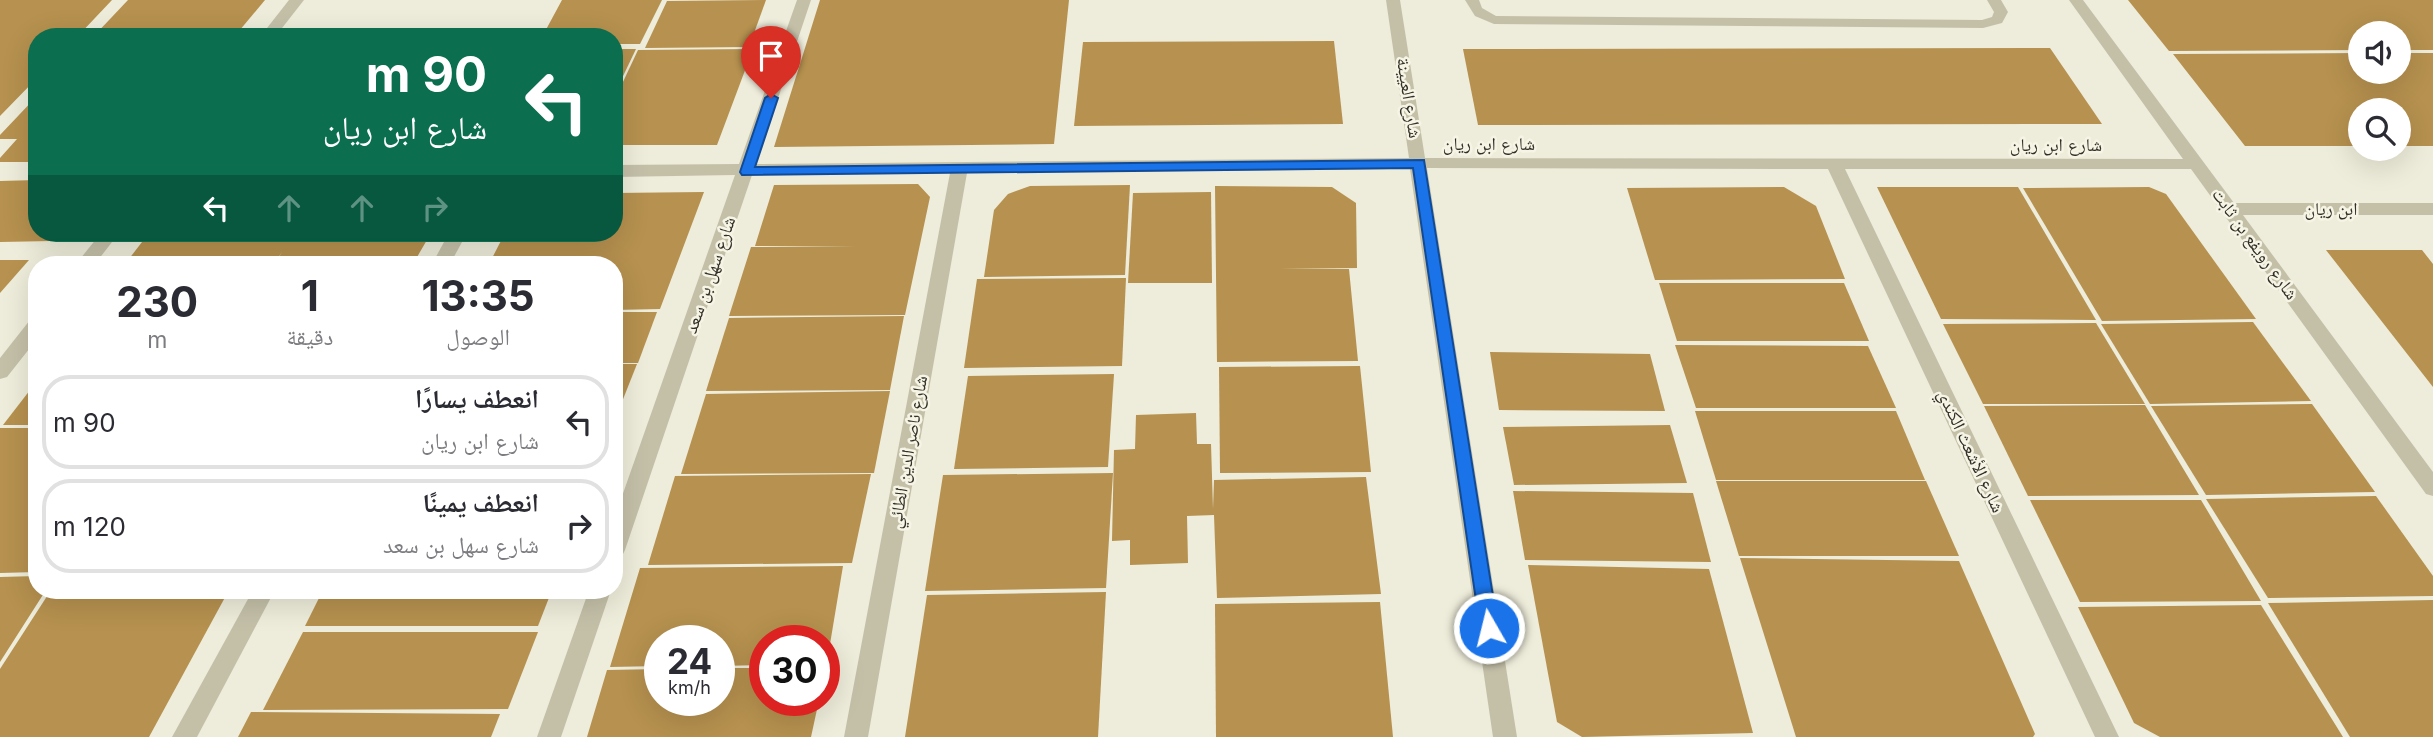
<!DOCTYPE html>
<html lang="ar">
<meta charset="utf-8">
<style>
:root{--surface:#fff;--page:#f2f2f3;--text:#2b2b33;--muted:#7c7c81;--line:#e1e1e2}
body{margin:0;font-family:Inter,"Noto Naskh Arabic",sans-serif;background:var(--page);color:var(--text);direction:rtl;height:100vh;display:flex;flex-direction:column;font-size:26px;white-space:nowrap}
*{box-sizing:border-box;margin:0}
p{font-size:23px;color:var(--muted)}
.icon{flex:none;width:38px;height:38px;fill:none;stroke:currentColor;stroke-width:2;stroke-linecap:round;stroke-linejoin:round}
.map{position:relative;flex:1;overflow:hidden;direction:ltr}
.panel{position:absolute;left:28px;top:256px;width:595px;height:343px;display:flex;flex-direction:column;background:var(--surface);border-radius:28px;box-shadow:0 7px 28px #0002;direction:rtl}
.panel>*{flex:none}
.guide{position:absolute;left:28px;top:28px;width:595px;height:214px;border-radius:28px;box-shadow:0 7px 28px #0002;direction:rtl;background:#0b6e4f;color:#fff;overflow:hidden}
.tools{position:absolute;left:2348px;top:21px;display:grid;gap:14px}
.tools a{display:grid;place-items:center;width:63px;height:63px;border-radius:50%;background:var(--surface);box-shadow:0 7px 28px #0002;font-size:35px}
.speed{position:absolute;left:644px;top:625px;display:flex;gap:14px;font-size:35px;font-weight:700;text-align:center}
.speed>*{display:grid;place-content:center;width:91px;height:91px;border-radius:50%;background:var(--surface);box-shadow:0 7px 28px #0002;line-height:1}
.speed small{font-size:18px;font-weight:400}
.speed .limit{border:10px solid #d22;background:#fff;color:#111}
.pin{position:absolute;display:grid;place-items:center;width:60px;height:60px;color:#fff;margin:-72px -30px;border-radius:50% 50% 50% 0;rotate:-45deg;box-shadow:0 0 7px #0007}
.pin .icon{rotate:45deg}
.me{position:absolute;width:77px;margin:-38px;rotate:352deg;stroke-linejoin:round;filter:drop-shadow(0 0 5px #0008)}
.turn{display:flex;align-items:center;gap:24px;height:147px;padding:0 21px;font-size:32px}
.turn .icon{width:91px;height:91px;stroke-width:2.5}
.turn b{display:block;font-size:49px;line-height:60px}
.lanes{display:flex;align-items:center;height:66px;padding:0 21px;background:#0003;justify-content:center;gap:35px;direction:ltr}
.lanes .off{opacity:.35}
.eta{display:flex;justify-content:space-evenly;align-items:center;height:119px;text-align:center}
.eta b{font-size:42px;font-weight:700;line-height:49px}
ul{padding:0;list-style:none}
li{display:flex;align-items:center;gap:21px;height:94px;margin:0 14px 10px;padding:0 7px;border:4px solid var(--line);border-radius:28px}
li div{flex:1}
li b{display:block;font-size:26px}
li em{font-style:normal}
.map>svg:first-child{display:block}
.building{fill:#b6914f}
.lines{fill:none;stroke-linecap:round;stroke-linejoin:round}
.service{fill:#c4c0a8;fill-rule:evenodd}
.minor{fill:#c4c0a8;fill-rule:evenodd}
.route{fill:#1a73e8;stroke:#114b97;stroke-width:2}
.labels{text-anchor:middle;stroke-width:5;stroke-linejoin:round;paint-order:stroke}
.street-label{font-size:18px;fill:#322f27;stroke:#f6f5e5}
</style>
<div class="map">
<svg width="2433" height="737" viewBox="0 0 2433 737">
<rect width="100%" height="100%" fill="#eeecda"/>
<g class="building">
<polygon points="0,0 112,0 77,37 37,37 37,78 0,116"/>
<polygon points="128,0 265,0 234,37 93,37"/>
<polygon points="562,0 662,0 640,44 614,44 614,37 542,37"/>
<polygon points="766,0 749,47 645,48 667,1"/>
<polygon points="820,0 1069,0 1054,144 774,147"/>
<polygon points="2128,0 2433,0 2433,50 2399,50 2399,33 2361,33 2361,50 2169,51"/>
<polygon points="304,28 513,28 509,37 298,37"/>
<polygon points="1334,41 1343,124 1074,126 1083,42"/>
<polygon points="2050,48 2102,124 1478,125 1463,49"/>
<polygon points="614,49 636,49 614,95"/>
<polygon points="753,49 717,145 614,145 614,101 638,50"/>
<polygon points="2361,53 2361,72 2399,72 2399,53 2433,53 2433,146 2399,146 2399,110 2361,110 2361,146 2245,146 2173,54"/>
<polygon points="37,96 37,162 0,162 0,158 17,139 0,139 0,135"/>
<polygon points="37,180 37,233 59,233 52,241 0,242 0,181"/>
<polygon points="918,184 930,197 905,315 729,316 751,247 856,246 755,246 774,185"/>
<polygon points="1130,185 1125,275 984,277 994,210 1008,194 1030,186"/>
<polygon points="1215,186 1332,187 1356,203 1357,268 1280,269 1349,269 1358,361 1217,362"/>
<polygon points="1784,187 1816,206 1845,279 1655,280 1627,188"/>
<polygon points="1877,187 2018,187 2096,320 1941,319"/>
<polygon points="2149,187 2166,194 2256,319 2102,321 2023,188"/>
<polygon points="704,192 660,309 614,310 614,264 489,264 505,233 614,233 614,193"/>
<polygon points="1211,192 1212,283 1128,283 1133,193"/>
<polygon points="149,233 431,233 413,264 275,264 282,252 274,264 125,264"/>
<polygon points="2326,250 2422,250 2433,264 2433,387"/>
<polygon points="0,260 29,260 0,293"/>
<polygon points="1126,278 1122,366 964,368 977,279"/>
<polygon points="1659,283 1844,283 1869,341 1677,341"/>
<polygon points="614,312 657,312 638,363 614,363"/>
<polygon points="904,316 890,390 706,391 729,318"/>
<polygon points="2253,322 2311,401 2150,404 2101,324"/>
<polygon points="2096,323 2145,404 1983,404 1943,324"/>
<polygon points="1675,345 1868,346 1896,408 1696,408"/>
<polygon points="1490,352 1650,354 1665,411 1499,410"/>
<polygon points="614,364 637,364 614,422"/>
<polygon points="1360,366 1371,472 1220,473 1219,367"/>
<polygon points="1114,374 1108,467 954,469 968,376"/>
<polygon points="37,381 37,425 3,425"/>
<polygon points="890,391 874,473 681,474 706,394"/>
<polygon points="2312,404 2375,492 2206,495 2151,406"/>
<polygon points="2145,405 2199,495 2028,496 1984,406"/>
<polygon points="1695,411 1896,411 1925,480 1716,480"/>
<polygon points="1196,413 1197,444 1211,444 1213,509 1214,480 1366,477 1381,594 1217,598 1214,515 1187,516 1188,563 1130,565 1130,540 1112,541 1114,450 1135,449 1136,415"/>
<polygon points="1670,425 1687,483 1514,485 1503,427"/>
<polygon points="0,428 37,428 37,572 0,573"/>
<polygon points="1113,473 1106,588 925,591 943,475"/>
<polygon points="871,474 852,563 648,565 675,476"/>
<polygon points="1716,481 1926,481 1959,556 1739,556"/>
<polygon points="1513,491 1693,493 1711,562 1525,560"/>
<polygon points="2376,496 2433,576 2433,596 2268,598 2206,499"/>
<polygon points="2030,500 2201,500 2261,601 2080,602"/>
<polygon points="1740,558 1959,561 2035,734 2033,737 1796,737"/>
<polygon points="1528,565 1709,569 1753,733 1582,737 1557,722"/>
<polygon points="843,566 826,668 824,640 765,640 765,665 719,666 719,640 660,640 660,666 610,667 640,568"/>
<polygon points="37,576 37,590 46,590 0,662 0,577"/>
<polygon points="51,590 229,590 149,737 0,737 0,669"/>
<polygon points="323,590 552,590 538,626 305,626"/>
<polygon points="1106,592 1098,737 905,737 927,595"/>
<polygon points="2433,600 2433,737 2350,737 2268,603"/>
<polygon points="1380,602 1393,737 1216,737 1215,604"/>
<polygon points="2261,605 2343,737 2160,737 2134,723 2078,607"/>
<polygon points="303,632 538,632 508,709 263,710"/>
<polygon points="719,668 765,668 765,700 819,700 811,737 587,737 607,670 660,669 660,700 719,700"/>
<polygon points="251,712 500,714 491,737 238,737"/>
</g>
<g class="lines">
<polygon class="service" points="1465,0 1479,0 1482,8 1496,16 1982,20 1992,17 1994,12 1987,0 2001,0 2008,12 2002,23 1983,28 1494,24 1475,16"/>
<g class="minor">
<polygon points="289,0 304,0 275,37 260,37"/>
<polygon points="797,0 811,0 756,164 1409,158 1386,0 1400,0 1425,158 2183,159 2069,0 2083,0 2234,203 2433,203 2433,215 2243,215 2433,472 2433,496 2426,494 2191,169 1845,169 2119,737 2095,737 1828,169 1427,168 1517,737 1493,737 1410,169 967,173 868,737 844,737 950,173 752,175 625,550 622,556 614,559 614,519 735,175 614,177 614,165 739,164"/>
<polygon points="101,233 119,233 95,264 76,264"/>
<polygon points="449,233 467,233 450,264 432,264"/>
<polygon points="37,318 37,339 7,377 0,379 0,358 30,320"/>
<polygon points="253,590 275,590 197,737 172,737"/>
<polygon points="589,590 611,590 561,737 537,737"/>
</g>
</g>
<polygon class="route" points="771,94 778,98 755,167 1424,160 1498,628 1496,634 1489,636 1482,634 1480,628 1413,168 742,175 740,172 765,98"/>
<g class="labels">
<g class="street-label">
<text transform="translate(1409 98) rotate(81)" y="6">شارع العيينة</text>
<text x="1489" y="150">شارع ابن ريان</text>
<text x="2056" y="151">شارع ابن ريان</text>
<text x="2331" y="215">ابن ريان</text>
<text transform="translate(2255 244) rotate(54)" y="6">شارع رويفع بن ثابت</text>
<text transform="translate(710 275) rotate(-71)" y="6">شارع سهل بن سعد</text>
<text transform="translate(1971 451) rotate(65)" y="6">شارع الأشعث الكندي</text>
<text transform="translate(908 452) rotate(-80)" y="6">شارع ناصر الدين الطائي</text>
</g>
</g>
</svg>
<div class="tools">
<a><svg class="icon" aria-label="sound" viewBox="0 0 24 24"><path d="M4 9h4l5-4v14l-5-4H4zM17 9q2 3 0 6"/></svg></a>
<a><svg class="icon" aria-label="search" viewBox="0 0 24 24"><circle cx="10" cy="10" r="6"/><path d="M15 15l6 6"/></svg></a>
</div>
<div class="speed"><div>24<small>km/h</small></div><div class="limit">30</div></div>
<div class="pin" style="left:771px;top:98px;background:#d93025"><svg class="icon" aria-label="arrive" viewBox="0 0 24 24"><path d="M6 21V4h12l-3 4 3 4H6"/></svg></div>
<svg class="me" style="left:1489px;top:628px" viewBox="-20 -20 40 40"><circle r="17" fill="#1a73e8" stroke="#fff" stroke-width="3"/><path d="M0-11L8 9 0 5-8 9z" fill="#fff"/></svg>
<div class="guide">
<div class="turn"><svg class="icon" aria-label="left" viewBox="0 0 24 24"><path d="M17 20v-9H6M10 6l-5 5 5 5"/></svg><div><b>90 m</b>شارع ابن ريان</div></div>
<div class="lanes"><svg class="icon" aria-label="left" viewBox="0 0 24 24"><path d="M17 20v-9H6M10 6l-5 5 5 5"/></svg><svg class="icon off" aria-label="ahead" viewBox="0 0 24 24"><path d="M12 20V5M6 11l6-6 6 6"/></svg><svg class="icon off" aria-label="ahead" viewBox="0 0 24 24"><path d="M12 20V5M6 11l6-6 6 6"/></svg><svg class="icon off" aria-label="right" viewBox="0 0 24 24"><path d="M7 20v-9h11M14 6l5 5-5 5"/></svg></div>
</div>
<section class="panel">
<div class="eta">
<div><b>13:35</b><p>الوصول</p></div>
<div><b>1</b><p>دقيقة</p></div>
<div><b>230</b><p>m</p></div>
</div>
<ul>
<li><svg class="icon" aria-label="left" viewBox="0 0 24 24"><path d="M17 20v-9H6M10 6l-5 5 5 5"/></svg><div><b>انعطف يسارًا</b><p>شارع ابن ريان</p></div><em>90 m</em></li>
<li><svg class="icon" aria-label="right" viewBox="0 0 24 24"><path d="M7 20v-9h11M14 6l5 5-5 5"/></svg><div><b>انعطف يمينًا</b><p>شارع سهل بن سعد</p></div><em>120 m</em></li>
</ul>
</section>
</div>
